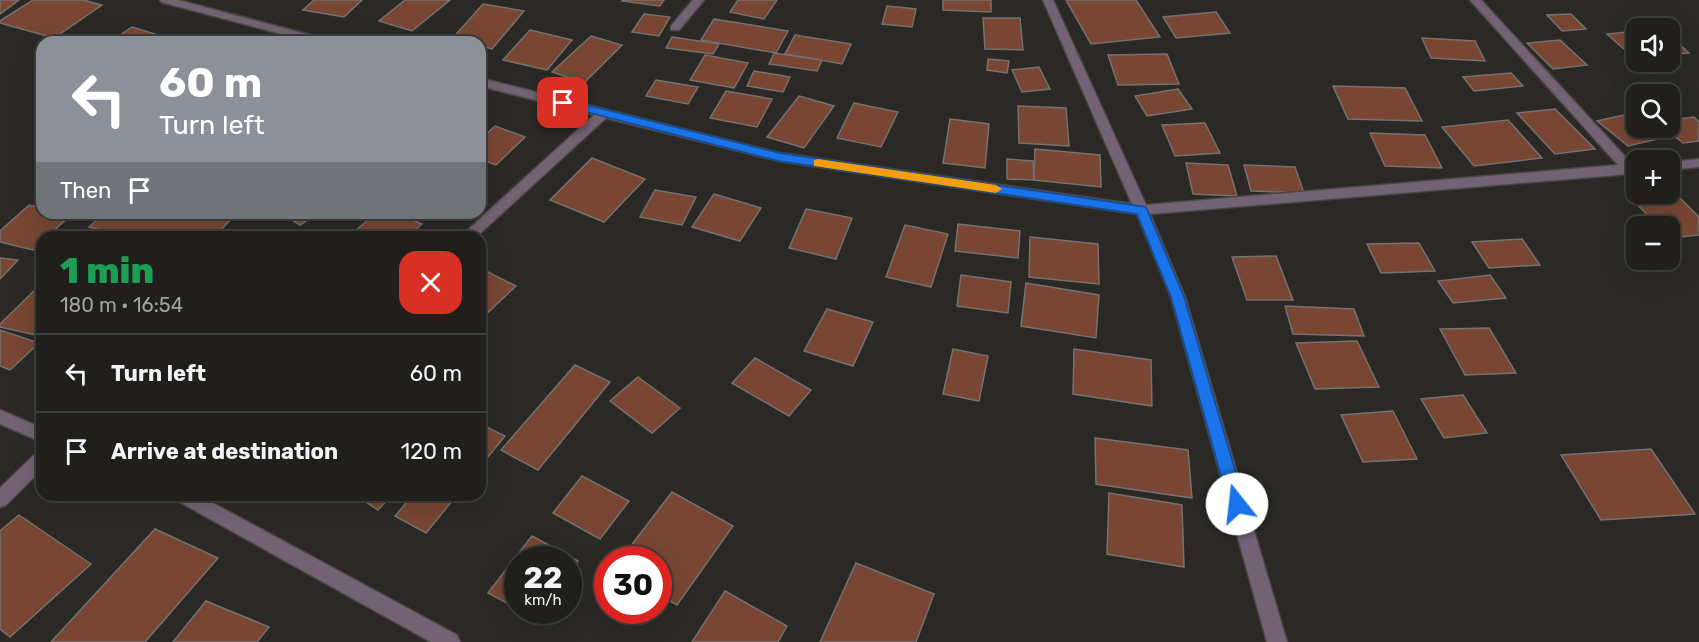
<!DOCTYPE html>
<meta charset="utf-8">
<style>
:root{--surface:#201f1c;--page:#282725;--text:#f1f3f6;--muted:#a2a2a3;--line:#3d3d3b}
body{margin:0;font-family:Rubik,sans-serif;background:var(--page);color:var(--text);height:100vh;display:flex;flex-direction:column;font-size:22px;white-space:nowrap}
*{box-sizing:border-box;margin:0}
p{font-size:20px;color:var(--muted)}
.icon{flex:none;width:33px;height:33px;fill:none;stroke:currentColor;stroke-width:2;stroke-linecap:round;stroke-linejoin:round}
.map{position:relative;flex:1;overflow:hidden}
.drawer{position:absolute;left:36px;top:231px;width:450px;height:270px;display:flex;flex-direction:column;background:var(--surface);border-radius:18px;box-shadow:0 6px 24px #0002,0 0 0 2px var(--line)}
.drawer>*{flex:none}
.banner{position:absolute;left:36px;top:36px;width:450px;height:183px;border-radius:18px;box-shadow:0 6px 24px #0002,0 0 0 2px var(--line);background:#8c9099;color:#fff;overflow:hidden}
.fabs{position:absolute;left:1626px;top:18px;display:grid;gap:12px}
.fabs a{display:grid;place-items:center;width:54px;height:54px;border-radius:12px;background:var(--surface);box-shadow:0 6px 24px #0002,0 0 0 2px var(--line);font-size:30px}
.speed{position:absolute;left:504px;top:546px;display:flex;gap:12px;font-size:30px;font-weight:700;text-align:center}
.speed>*{display:grid;place-content:center;width:78px;height:78px;border-radius:50%;background:var(--surface);box-shadow:0 6px 24px #0002,0 0 0 2px var(--line);line-height:1}
.speed small{font-size:15px;font-weight:400}
.speed .limit{border:9px solid #d22;background:#fff;color:#111}
.pin{position:absolute;display:grid;place-items:center;width:51px;height:51px;color:#fff;margin:-26px;border-radius:12px;box-shadow:0 3px 9px #0006}
.me{position:absolute;width:66px;margin:-33px;rotate:344deg;stroke-linejoin:round;filter:drop-shadow(0 0 4px #0008)}
.turn{display:flex;align-items:center;gap:21px;height:126px;padding:0 24px;font-size:27px}
.turn .icon{width:78px;height:78px;stroke-width:2.5}
.turn b{display:block;font-size:42px;line-height:51px}
.then{display:flex;align-items:center;height:57px;padding:0 24px;background:#0003;gap:12px;font-size:22px}
.round{display:grid;place-items:center;flex:none;width:63px;height:63px;border-radius:18px;background:var(--page)}
.overview{display:flex;align-items:center;justify-content:space-between;height:102px;padding:0 24px}
h1{font-size:36px;font-weight:800;line-height:45px;color:#1e9e55}
ul{padding:0;list-style:none}
li{display:flex;align-items:center;gap:18px;height:78px;padding:0 24px;border-top:2px solid var(--line)}
li div{flex:1}
li b{display:block;font-size:22px}
li em{font-style:normal}
.map>svg:first-child{display:block}
.building{fill:#784633;stroke:#757170;stroke-width:1.5}
.lines{fill:none;stroke-linecap:round;stroke-linejoin:round}
.minor-casing{stroke:#494744;stroke-width:3}
.minor{fill:#736273;fill-rule:evenodd}
.route{fill:#1a73e8;stroke:#114b97;stroke-width:1.5}
.slow{fill:#f59e0b}
</style>
<div class="map">
<svg width="1699" height="642" viewBox="0 0 1699 642">
<rect width="100%" height="100%" fill="#2b2926"/>
<g class="building">
<polygon points="0,0 19,0 0,14"/>
<polygon points="33,0 83,0 102,5 54,38 0,23 0,21"/>
<polygon points="314,0 362,0 344,17 303,10"/>
<polygon points="405,0 450,0 412,31 379,21"/>
<polygon points="664,0 660,6 622,1 623,0"/>
<polygon points="738,0 777,0 764,19 730,12"/>
<polygon points="943,0 991,0 991,12 943,10"/>
<polygon points="1066,0 1136,0 1160,37 1091,44"/>
<polygon points="483,4 524,11 492,49 480,46 480,42 450,41"/>
<polygon points="887,6 916,9 912,27 882,24"/>
<polygon points="1216,12 1230,33 1176,38 1163,17"/>
<polygon points="644,14 670,17 659,36 632,32"/>
<polygon points="1571,14 1586,29 1562,31 1547,15"/>
<polygon points="983,18 1020,18 1023,50 985,49"/>
<polygon points="714,19 788,31 776,53 701,40"/>
<polygon points="132,27 168,38 163,42 110,42"/>
<polygon points="530,30 572,40 547,70 503,60"/>
<polygon points="1636,31 1635,59 1607,34"/>
<polygon points="795,35 851,44 842,64 785,54"/>
<polygon points="591,36 622,45 584,83 552,72"/>
<polygon points="1670,36 1689,53 1670,55"/>
<polygon points="672,37 719,44 713,54 666,48"/>
<polygon points="1422,38 1475,41 1485,61 1431,58"/>
<polygon points="1560,40 1587,65 1553,69 1527,43"/>
<polygon points="774,53 822,60 817,71 769,64"/>
<polygon points="1167,54 1179,84 1118,85 1108,55"/>
<polygon points="705,55 748,63 734,88 690,80"/>
<polygon points="988,59 1009,61 1007,73 987,70"/>
<polygon points="1039,67 1050,89 1022,92 1012,70"/>
<polygon points="754,71 790,77 783,92 747,86"/>
<polygon points="1511,73 1523,86 1474,91 1463,77"/>
<polygon points="656,80 698,87 688,104 646,96"/>
<polygon points="1333,86 1405,88 1422,121 1348,119"/>
<polygon points="1178,89 1192,109 1147,116 1135,96"/>
<polygon points="726,91 772,99 757,127 710,118"/>
<polygon points="799,96 834,106 804,148 767,137"/>
<polygon points="854,103 898,112 881,147 837,138"/>
<polygon points="1018,106 1066,108 1069,146 1019,143"/>
<polygon points="1555,109 1595,149 1555,154 1517,113"/>
<polygon points="1624,115 1636,128 1654,140 1628,146 1597,121"/>
<polygon points="1694,117 1699,122 1699,141 1683,143 1665,128 1670,128 1670,120"/>
<polygon points="950,119 989,124 985,168 943,163"/>
<polygon points="1508,120 1542,158 1474,166 1442,127"/>
<polygon points="1205,123 1220,153 1175,156 1162,125"/>
<polygon points="495,126 525,137 496,165 480,159 480,140"/>
<polygon points="1370,133 1425,135 1442,168 1385,166"/>
<polygon points="1035,149 1100,155 1101,187 1034,180"/>
<polygon points="592,158 645,179 604,222 550,200"/>
<polygon points="1007,159 1033,161 1034,180 1007,179"/>
<polygon points="1186,163 1228,165 1237,196 1193,194"/>
<polygon points="1244,165 1295,167 1304,193 1251,191"/>
<polygon points="655,190 696,197 682,225 640,217"/>
<polygon points="714,194 761,208 740,241 692,227"/>
<polygon points="1678,196 1699,217 1699,235 1670,238 1670,226 1658,226 1634,201"/>
<polygon points="29,205 42,208 42,213 71,215 47,237 42,237 42,241 33,250 0,242 0,231"/>
<polygon points="806,209 852,218 836,259 789,248"/>
<polygon points="104,213 237,213 214,237 128,237 89,227"/>
<polygon points="281,213 318,213 300,225"/>
<polygon points="376,213 396,213 422,224 407,237 348,237"/>
<polygon points="958,224 1020,231 1018,258 955,251"/>
<polygon points="905,225 948,234 931,287 886,277"/>
<polygon points="1030,237 1098,244 1099,284 1029,277"/>
<polygon points="1522,239 1540,265 1489,268 1472,242"/>
<polygon points="1419,243 1435,271 1381,273 1367,244"/>
<polygon points="1276,256 1293,300 1247,300 1232,257"/>
<polygon points="0,258 18,260 0,279"/>
<polygon points="480,268 516,286 481,319 480,318"/>
<polygon points="961,275 1011,282 1008,313 957,306"/>
<polygon points="1490,275 1506,298 1453,303 1438,281"/>
<polygon points="42,283 42,328 35,335 0,327 0,324"/>
<polygon points="1026,283 1099,295 1096,338 1021,326"/>
<polygon points="1285,306 1354,309 1364,336 1293,334"/>
<polygon points="827,309 873,322 853,366 804,351"/>
<polygon points="1489,328 1516,373 1465,375 1440,329"/>
<polygon points="0,330 39,343 10,370 0,366"/>
<polygon points="1357,341 1379,387 1315,389 1296,343"/>
<polygon points="953,349 988,356 979,401 943,394"/>
<polygon points="1074,349 1151,360 1152,406 1073,394"/>
<polygon points="755,358 811,390 789,416 732,383"/>
<polygon points="575,365 610,382 538,470 501,450"/>
<polygon points="638,377 680,408 652,433 610,401"/>
<polygon points="1463,395 1487,433 1444,438 1421,399"/>
<polygon points="1393,411 1417,459 1363,462 1341,415"/>
<polygon points="480,424 505,436 480,467"/>
<polygon points="1095,438 1188,450 1192,498 1096,484"/>
<polygon points="1651,449 1695,514 1601,520 1561,455"/>
<polygon points="582,476 629,501 600,539 553,513"/>
<polygon points="672,492 733,526 677,605 658,594 658,560 620,560"/>
<polygon points="1109,493 1182,505 1184,567 1107,554"/>
<polygon points="355,495 392,495 378,510"/>
<polygon points="413,495 457,495 426,533 395,516"/>
<polygon points="19,515 91,564 10,637 0,629 0,531"/>
<polygon points="155,529 218,558 145,642 51,642"/>
<polygon points="532,536 578,561 568,573 568,560 518,560 518,609 488,593"/>
<polygon points="856,563 934,594 916,642 820,642"/>
<polygon points="725,591 787,626 778,642 692,642"/>
<polygon points="206,601 269,627 257,642 173,642"/>
</g>
<g class="lines">
<g class="minor-casing">
<g id="minor">
<polygon points="160,0 178,0 329,40 331,42 312,42 161,2"/>
<polygon points="693,0 704,0 679,30 671,30 671,26"/>
<polygon points="1043,0 1053,0 1146,205 1618,165 1470,0 1481,0 1632,164 1636,164 1636,172 1629,174 1150,214 1185,297 1287,642 1267,642 1171,297 1137,214 779,161 606,118 476,237 460,237 594,115 480,86 480,78 779,153 1132,204"/>
<polygon points="1699,159 1699,167 1670,170 1670,162"/>
<polygon points="0,410 42,428 42,442 0,424"/>
<polygon points="42,451 42,469 6,505 0,507 0,488 36,453"/>
<polygon points="173,495 198,495 457,635 460,642 431,642 176,500"/>
</g>
</g>
<use href="#minor" class="minor"/>
</g>
<polygon class="route" points="563,99 779,153 1146,207 1184,297 1245,504 1243,509 1237,511 1232,509 1229,504 1171,297 1137,214 779,161 559,105 559,100"/>
<polygon class="slow" points="818,159 996,185 1002,189 996,193 814,166 814,160"/>
</svg>
<div class="fabs">
<a><svg class="icon" aria-label="sound" viewBox="0 0 24 24"><path d="M4 9h4l5-4v14l-5-4H4zM17 9q2 3 0 6"/></svg></a>
<a><svg class="icon" aria-label="search" viewBox="0 0 24 24"><circle cx="10" cy="10" r="6"/><path d="M15 15l6 6"/></svg></a>
<a>+</a>
<a>−</a>
</div>
<div class="speed"><div>22<small>km/h</small></div><div class="limit">30</div></div>
<div class="pin" style="left:563px;top:103px;background:#d93025"><svg class="icon" aria-label="arrive" viewBox="0 0 24 24"><path d="M6 21V4h12l-3 4 3 4H6"/></svg></div>
<svg class="me" style="left:1237px;top:504px" viewBox="-20 -20 40 40"><circle r="19" fill="#fff"/><path d="M0-13L10 11 0 6-10 11z" fill="#1a73e8"/></svg>
<div class="banner">
<div class="turn"><svg class="icon" aria-label="left" viewBox="0 0 24 24"><path d="M17 20v-9H6M10 6l-5 5 5 5"/></svg><div><b>60 m</b>Turn left</div></div>
<div class="then">Then<svg class="icon" aria-label="arrive" viewBox="0 0 24 24"><path d="M6 21V4h12l-3 4 3 4H6"/></svg></div>
</div>
<section class="drawer">
<div class="overview"><div><h1>1 min</h1><p>180 m · 16:54</p></div><a class="round" style="background:#d93025;color:#fff"><svg class="icon" aria-label="close" viewBox="0 0 24 24"><path d="M6 6l12 12M18 6L6 18"/></svg></a></div>
<ul>
<li><svg class="icon" aria-label="left" viewBox="0 0 24 24"><path d="M17 20v-9H6M10 6l-5 5 5 5"/></svg><div><b>Turn left</b></div><em>60 m</em></li>
<li><svg class="icon" aria-label="arrive" viewBox="0 0 24 24"><path d="M6 21V4h12l-3 4 3 4H6"/></svg><div><b>Arrive at destination</b></div><em>120 m</em></li>
</ul>
</section>
</div>
